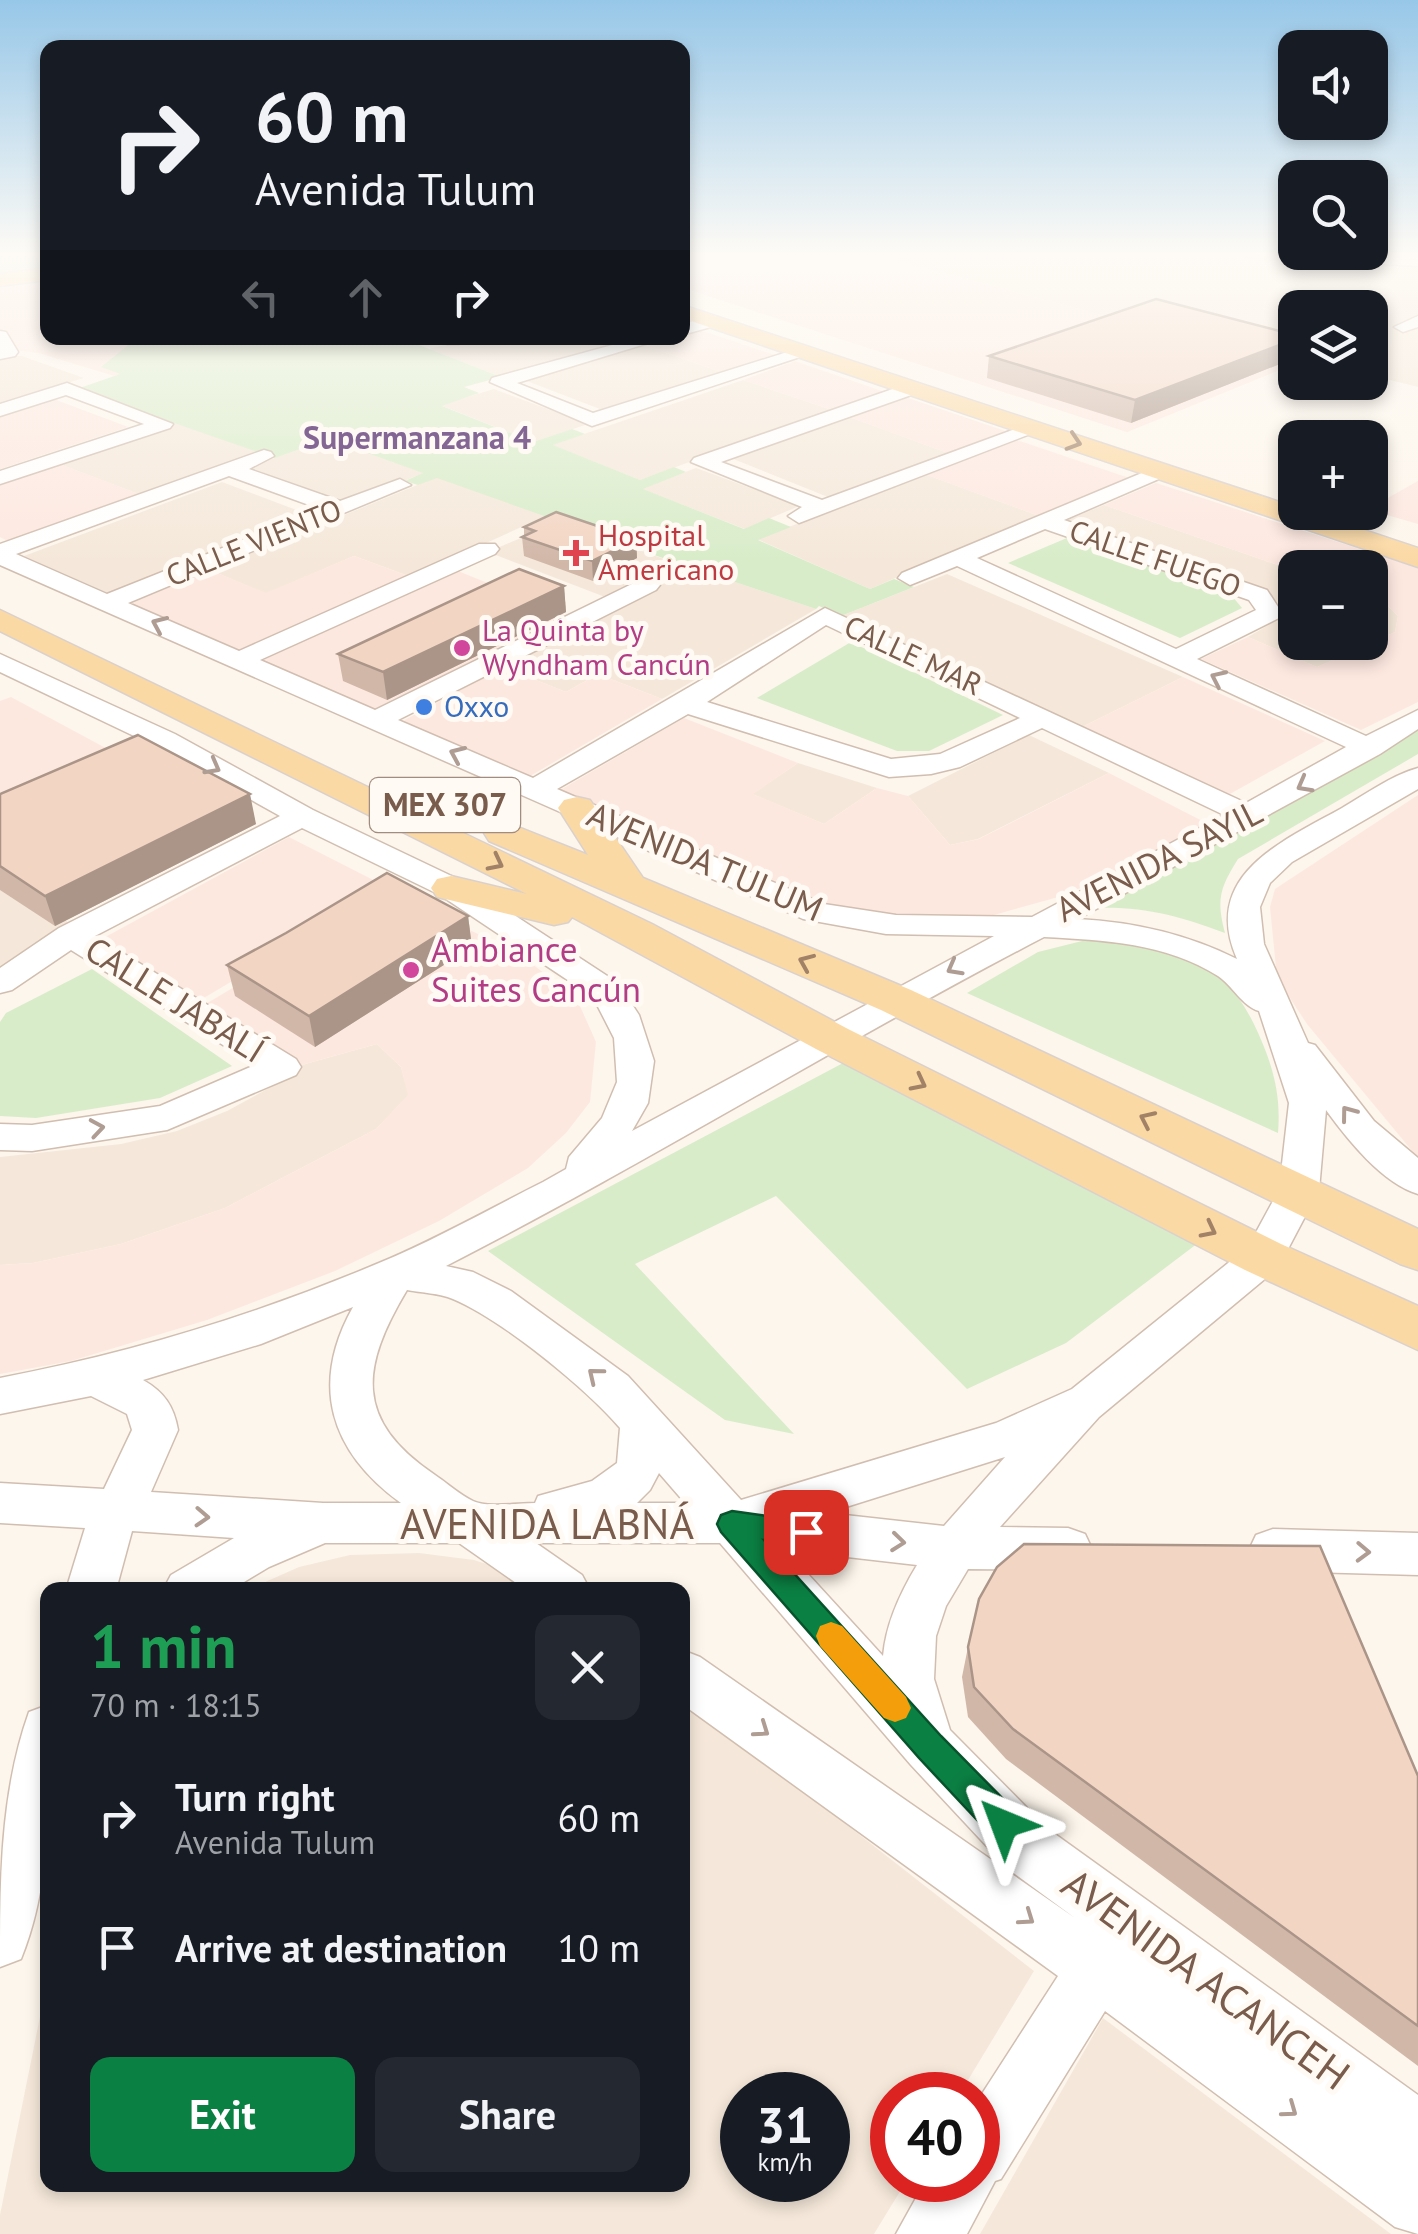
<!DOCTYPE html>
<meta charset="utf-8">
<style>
:root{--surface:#171b24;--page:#242831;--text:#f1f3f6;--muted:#9ea1a6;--accent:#0b8043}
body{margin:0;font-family:"PT Sans",sans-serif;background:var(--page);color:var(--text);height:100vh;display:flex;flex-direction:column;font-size:38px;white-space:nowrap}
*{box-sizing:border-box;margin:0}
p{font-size:32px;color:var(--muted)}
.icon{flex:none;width:55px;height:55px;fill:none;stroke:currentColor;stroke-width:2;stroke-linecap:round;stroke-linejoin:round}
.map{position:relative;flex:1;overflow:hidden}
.drawer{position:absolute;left:40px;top:1582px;width:650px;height:610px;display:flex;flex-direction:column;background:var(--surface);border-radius:20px;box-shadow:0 5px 15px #0003}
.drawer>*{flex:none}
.guide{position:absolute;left:40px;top:40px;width:650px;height:305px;border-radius:20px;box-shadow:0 5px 15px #0003;background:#171b24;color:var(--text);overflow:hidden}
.controls{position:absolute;left:1278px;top:30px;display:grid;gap:20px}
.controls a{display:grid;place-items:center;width:110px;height:110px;border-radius:20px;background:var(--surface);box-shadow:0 5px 15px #0003;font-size:50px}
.speed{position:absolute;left:720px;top:2072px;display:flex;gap:20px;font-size:50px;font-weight:700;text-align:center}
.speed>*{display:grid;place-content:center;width:130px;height:130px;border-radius:50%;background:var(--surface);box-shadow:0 5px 15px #0003;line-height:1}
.speed small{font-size:25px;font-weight:400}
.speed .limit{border:15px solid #d22;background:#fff;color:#111}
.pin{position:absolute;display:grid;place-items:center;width:85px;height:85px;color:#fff;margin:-42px;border-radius:20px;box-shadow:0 5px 15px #0006}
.me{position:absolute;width:110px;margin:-55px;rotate:316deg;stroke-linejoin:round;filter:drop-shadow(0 0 8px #0008)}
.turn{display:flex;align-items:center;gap:35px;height:210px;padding:0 50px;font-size:45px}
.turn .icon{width:130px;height:130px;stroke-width:2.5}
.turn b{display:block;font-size:70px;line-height:85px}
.lanes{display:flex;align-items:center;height:95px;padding:0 50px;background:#0003;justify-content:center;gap:50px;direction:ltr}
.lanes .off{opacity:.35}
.round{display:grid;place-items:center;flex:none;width:105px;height:105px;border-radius:20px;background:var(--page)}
.summary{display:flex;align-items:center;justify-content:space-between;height:170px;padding:0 50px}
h1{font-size:60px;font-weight:700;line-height:75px;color:#1e9e55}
.action{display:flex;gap:20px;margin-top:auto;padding:20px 50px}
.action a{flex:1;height:115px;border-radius:20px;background:var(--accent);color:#fff;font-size:40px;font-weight:700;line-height:115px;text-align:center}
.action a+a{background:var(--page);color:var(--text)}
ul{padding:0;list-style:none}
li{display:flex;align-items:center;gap:30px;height:130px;padding:0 50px}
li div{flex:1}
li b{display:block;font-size:38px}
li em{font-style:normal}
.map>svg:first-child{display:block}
.residential{fill:#f5e8da;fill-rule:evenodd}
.commercial{fill:#fde8e0}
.green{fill:#d8ecc9}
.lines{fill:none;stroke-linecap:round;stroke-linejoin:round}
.minor-casing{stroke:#d1beb0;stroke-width:3}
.major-casing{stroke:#dad1cd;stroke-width:3}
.minor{fill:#fff;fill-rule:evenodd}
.major{fill:#fbd9a5;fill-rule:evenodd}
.wall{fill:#d1b7a8}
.shaded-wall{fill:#aa9588}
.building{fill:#f3d5c3;stroke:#aa9588;stroke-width:2.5}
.oneway{stroke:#a18267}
.oneway2{stroke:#af9d94}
.route{fill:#0b8043;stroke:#07532c;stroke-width:2.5}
.slow{fill:#f59e0b}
.health-dot{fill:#e0444e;stroke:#fffaf3;stroke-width:4}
.hotel-dot{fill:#d1479c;stroke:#fffaf3;stroke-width:4}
.shop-dot{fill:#3f7fe0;stroke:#fffaf3;stroke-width:4}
.labels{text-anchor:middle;stroke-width:10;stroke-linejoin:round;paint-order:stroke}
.far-health-label{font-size:30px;fill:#be3a42;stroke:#fffaf3;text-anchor:start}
.far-street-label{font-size:30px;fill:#7a5c4d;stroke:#fffaf3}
.far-hotel-label{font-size:30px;fill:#b23c85;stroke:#fffaf3;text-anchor:start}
.far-shop-label{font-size:30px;fill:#366cbe;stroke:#fffaf3;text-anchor:start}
.far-neighbourhood-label{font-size:32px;font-weight:bold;fill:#846695;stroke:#fffaf3}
.shield{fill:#fffaf3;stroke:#a28b7f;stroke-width:2.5}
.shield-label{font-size:32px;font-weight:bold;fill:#7a5c4d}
.street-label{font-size:35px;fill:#7a5c4d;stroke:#fffaf3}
.hotel-label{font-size:35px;fill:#b23c85;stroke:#fffaf3;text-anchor:start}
.near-street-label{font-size:42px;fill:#7a5c4d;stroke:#fffaf3}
</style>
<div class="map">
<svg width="1418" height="2234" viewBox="0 0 1418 2234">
<rect width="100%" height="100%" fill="#fdf6ec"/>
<g class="residential">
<polygon points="865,252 1163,252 1418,266 1418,387 1370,375 1370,308 1295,308 1295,358 1144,319 1131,323"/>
<polygon points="471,338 628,338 633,339 501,377 429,349"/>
<polygon points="643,345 724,373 605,411 524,380"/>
<polygon points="8,356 22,356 84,378 0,403 0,358"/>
<polygon points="743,380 832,410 640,480 552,445"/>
<polygon points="494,389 588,424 533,442 440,405"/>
<polygon points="849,417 948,453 828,497 731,458"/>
<polygon points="176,423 259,452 141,495 57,463"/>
<polygon points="328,439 424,473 345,504 249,467"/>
<polygon points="696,468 799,506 745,529 642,489"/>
<polygon points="927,475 1039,516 870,589 757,539"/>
<polygon points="437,477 548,515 411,577 354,556 266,594 210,570"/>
<polygon points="222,482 307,514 108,593 24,556"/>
<polygon points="1104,505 1295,571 1295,642 1370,642 1370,597 1383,601 1398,616 1395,632 1317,667 1248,637 1284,616 1286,606 1060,523"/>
<polygon points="560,521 675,563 605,597 488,552"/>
<polygon points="693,568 816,609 662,699 598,674 566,692 503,667"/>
<polygon points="947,574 1183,677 1076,730 841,616"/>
<polygon points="1029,735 1109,773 978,839 950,845 908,796"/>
<polygon points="798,763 877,788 824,824 752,794"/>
<polygon points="0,880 79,929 0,971"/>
<polygon points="377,1044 401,1067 409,1095 376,1129 225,1208 121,1244 33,1263 0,1265 0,1157 121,1144 177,1131 227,1111 271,1087 298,1066"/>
<polygon points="419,1553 474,1560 511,1572 536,1590 247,1590 299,1567 350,1555"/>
<path d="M 683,1697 L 1034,1971 L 959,2095 L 892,2095 L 892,2180 L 907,2180 L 874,2234 L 0,2234 L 0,2215 L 47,1982 L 48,2185 L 682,2185 ZM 742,2095 L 828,2095 L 828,2180 L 742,2180 Z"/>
<polygon points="1103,2018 1391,2234 980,2234"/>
</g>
<g class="commercial">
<polygon points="713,252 865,252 1131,323 1144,319 1295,358 1295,364 1127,432 683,288 683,261"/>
<polygon points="47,278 48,338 137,338 102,367 122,374 114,376 38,353 13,350 0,332 0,285"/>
<polygon points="696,329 778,356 724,373 643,345 682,338 683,333"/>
<polygon points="795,361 885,392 832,410 743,380"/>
<polygon points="905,397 1005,431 948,453 849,417"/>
<polygon points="51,398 128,427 0,469 0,414"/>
<polygon points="1017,440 1129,478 1039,516 927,475"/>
<polygon points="57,463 141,495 12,543 0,537 0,482"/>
<polygon points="1418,481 1418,524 1370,510 1370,508"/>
<polygon points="1156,483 1418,568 1418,702 1361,730 1201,659 1248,637 1317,667 1395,632 1398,616 1383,601 1370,597 1370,568 1295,568 1295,571 1104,505"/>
<polygon points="354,556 411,577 243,654 130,604 210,570 266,593"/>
<polygon points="458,571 564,614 373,711 259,661"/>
<polygon points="503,667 566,692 598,674 662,699 525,779 399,723"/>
<polygon points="1183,677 1325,741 1221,799 1076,730"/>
<polygon points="11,697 115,753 13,800 0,792 0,701"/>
<polygon points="684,718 798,763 753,794 824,824 877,788 908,796 950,845 979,839 1109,773 1216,828 1062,896 994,915 861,914 812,907 555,793"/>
<polygon points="1418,795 1418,1158 1307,1024 1277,978 1270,907 1275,889"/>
<polygon points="289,837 389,888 197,1002 98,941"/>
<polygon points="392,893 516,952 576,997 596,1042 590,1102 566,1133 528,1168 439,1221 335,1271 207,1320 71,1361 0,1374 0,1265 33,1263 121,1244 225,1208 376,1129 408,1095 401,1067 377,1044 298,1066 204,1005"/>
</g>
<g class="green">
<polygon points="0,252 47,252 47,271 0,277"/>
<polygon points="137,338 401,338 501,377 464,387 479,393 442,406 533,442 572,429 585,434 553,445 640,480 674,467 686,472 643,489 744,529 769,518 791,527 758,540 870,589 894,579 914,587 841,616 819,606 816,609 693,568 673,578 656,572 674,562 437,478 418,485 405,481 423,473 328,439 275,458 77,389 120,374 101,367"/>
<polygon points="1074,535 1232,596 1242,608 1180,638 1008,563"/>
<polygon points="851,642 1003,715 929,751 897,751 757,698"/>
<path d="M 1418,727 L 1418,754 L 1238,859 C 1220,888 1216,899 1225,933 C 1180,916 1143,906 1095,908 Z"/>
<path d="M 1082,941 C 1166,941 1223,951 1259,1035 C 1274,1069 1281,1097 1278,1133 L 967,993 L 1038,952 Z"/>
<polygon points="92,969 232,1066 160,1098 36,1118 0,1116 0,1022 6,1013"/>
<polygon points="845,1062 1202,1240 1066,1343 967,1389 776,1196 635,1264 794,1434 725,1420 488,1251"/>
</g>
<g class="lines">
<g class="minor-casing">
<g id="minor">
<polygon points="1242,252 1418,256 1418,266 1249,257"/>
<polygon points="712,316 721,321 718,325 682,335 682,324"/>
<polygon points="1418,316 1418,327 1403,332 1394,327"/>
<polygon points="0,331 6,332 18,352 15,356 0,359"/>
<polygon points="446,338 470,338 459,344 447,344"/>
<polygon points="638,338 665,338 517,383 593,413 797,349 809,349 812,353 592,426 490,382 492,378"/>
<polygon points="67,383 173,424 170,428 0,484 0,471 144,424 66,395 0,416 0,404"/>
<polygon points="910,383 920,389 917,393 721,462 822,500 1026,425 1033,423 1043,429 799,523 788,516 802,507 691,462 694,458"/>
<path d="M 264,450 L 271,452 L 274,456 L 249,469 L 340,501 L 400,479 L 411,485 L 128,603 L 239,651 L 479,544 L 495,544 L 499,549 L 495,554 L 260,660 L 375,710 L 640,580 L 656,580 L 660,585 L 656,590 L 398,720 L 533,778 L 825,608 L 1246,803 L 1346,747 L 957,566 L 910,585 L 898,578 L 902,573 L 1161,465 L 1172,471 L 1168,475 L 1064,520 L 1267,590 L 1282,613 L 1279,618 L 1197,659 L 1366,736 L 1418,710 L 1418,729 L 1380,754 L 1078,919 C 1134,922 1187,934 1237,959 C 1200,875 1283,841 1342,808 C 1366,794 1392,775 1418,768 L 1418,789 L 1292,862 L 1270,883 L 1260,907 L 1264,944 L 1308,1043 L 1315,1045 L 1374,1121 L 1418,1158 L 1418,1194 C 1382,1183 1348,1140 1326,1110 L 1319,1190 L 1278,1268 L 1099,1417 L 1000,1527 L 1068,1528 L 1085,1534 L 1092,1549 L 1085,1564 L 1068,1570 L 968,1569 L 946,1606 L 936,1636 L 934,1679 L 950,1730 L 1048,1829 L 1418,2095 L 1418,2234 L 1395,2227 L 1105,2011 L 1001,2179 L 995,2181 L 967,2234 L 896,2234 L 926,2180 L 978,2180 L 978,2100 L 1058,1976 L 682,1704 L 682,1650 L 700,1657 L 1075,1918 L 1008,1869 L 911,1765 L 720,1543 L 536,1543 L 582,1575 L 590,1590 L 526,1590 L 459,1543 L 325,1543 L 269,1567 L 231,1590 L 163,1590 L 171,1575 L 234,1538 L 132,1531 L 116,1590 L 66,1590 L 85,1528 L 0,1523 L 0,1483 L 104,1489 L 132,1430 L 127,1414 L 91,1396 L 0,1414 L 0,1378 C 131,1353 256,1315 379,1263 C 435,1240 489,1209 543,1182 L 566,1169 L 569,1157 L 602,1118 L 617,1082 L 614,1038 L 593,997 L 440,895 L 302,828 L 95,936 L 296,1059 L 301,1067 L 296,1075 L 167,1130 L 32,1151 L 0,1150 L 0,1124 L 32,1125 L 160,1106 L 255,1065 L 71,950 L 12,990 L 0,993 L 0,968 L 59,928 L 280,816 L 155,746 L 0,672 L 0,654 L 175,734 L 313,810 L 462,881 L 618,983 L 639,1015 L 654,1061 L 648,1103 L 632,1131 L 994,936 L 886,934 L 803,919 L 0,565 L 0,544 ZM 229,476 L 320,509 L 107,594 L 16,554 ZM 1045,529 L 1249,600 L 1256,610 L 1176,649 L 977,558 ZM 826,625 L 1020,718 L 940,754 L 891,759 L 707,702 ZM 688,714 L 889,777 L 931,774 L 960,767 L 1042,728 L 1224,815 L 1032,917 L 896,915 L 824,904 L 557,789 ZM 1044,937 C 1104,940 1166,943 1218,976 C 1233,986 1242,1006 1259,1011 L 1289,1103 L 1279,1190 L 1248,1247 L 1072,1389 L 996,1423 L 741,1500 L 628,1376 L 511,1291 L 473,1272 L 446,1266 C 649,1162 842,1042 1044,937 ZM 407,1290 C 422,1293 439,1293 453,1299 C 501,1319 586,1388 620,1428 L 617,1463 L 592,1481 L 538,1496 L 535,1503 C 517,1503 489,1508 473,1501 C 460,1495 447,1483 435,1475 C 353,1420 361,1367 407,1290 ZM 353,1307 C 310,1384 329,1451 401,1503 L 323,1503 L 151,1492 L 178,1430 C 174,1406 164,1392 143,1380 L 261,1344 ZM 1005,1457 L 944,1526 L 827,1513 ZM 659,1473 L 685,1503 L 637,1503 L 650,1490 ZM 786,1550 L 917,1565 C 900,1593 886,1623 883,1656 Z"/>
<polygon points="1273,1529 1418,1533 1418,1575 1273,1571 1256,1565 1249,1550 1256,1535"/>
<path d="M 48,1705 C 48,1791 54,1878 21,1959 L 0,1967 C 0,1881 0,1793 29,1712 Z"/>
</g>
</g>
<g class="major-casing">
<g id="major">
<polygon points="48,268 48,280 0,286 0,274"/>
<polygon points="682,305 1295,507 1295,512 1310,512 1418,548 1418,567 682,318"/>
<polygon points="0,610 652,924 848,1029 1281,1244 1418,1306 1418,1350 1245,1270 816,1049 572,917 568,922 554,925 437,897 431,888 437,879 451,876 527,894 0,631"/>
<polygon points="577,797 590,800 643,878 911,990 1418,1229 1418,1270 1400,1264 881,1010 489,841 484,833 489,825 503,821 588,855 558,808 564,800"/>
</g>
</g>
<use href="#minor" class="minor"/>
<use href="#major" class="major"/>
</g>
<g class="wall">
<polygon points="989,356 1295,358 1131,423 987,378"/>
<polygon points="524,527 636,539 637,558 593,581 524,556 522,537 524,536"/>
<polygon points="564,586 566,612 387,700 343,681 338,654"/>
<polygon points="0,794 256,824 55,926 0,890"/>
<polygon points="468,916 472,947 315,1047 235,996 227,965"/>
<polygon points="968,1647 1418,1776 1418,2066 1006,1759 968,1717 962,1677"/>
</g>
<g class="shaded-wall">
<polygon points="1295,339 1295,358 1131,423 1135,400"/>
<polygon points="636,539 637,558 593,581 592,561"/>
<polygon points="564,586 566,612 387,700 383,672"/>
<polygon points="250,794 256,824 55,926 45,896"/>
<polygon points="468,916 472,947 315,1047 309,1016"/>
</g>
<g class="building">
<polygon points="1156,299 1295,335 1295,339 1135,400 989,356"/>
<polygon points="556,512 636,539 592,561 522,537 535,531 524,527"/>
<polygon points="519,569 564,586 383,672 338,654"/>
<polygon points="138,735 250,794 45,896 0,866 0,794"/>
<polygon points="387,873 468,916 309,1016 227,965 286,933"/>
<polygon points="1024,1544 1320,1546 1418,1776 1418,2026 1013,1729 974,1687 968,1647 979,1599 997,1567"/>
</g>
<defs><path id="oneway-chevron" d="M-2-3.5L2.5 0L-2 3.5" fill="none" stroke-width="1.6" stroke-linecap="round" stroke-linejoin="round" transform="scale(2.5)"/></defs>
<g class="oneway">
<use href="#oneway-chevron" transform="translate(1074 442) rotate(18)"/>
<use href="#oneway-chevron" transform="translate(496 863) rotate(27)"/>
<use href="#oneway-chevron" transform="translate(806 962) rotate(-157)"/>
<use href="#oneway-chevron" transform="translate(919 1083) rotate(27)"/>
<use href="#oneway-chevron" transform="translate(1147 1119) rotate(-155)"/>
<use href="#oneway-chevron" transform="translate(1209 1230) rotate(27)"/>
</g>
<g class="oneway2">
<use href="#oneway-chevron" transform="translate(159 624) rotate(-156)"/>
<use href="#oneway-chevron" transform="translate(1218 678) rotate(-155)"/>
<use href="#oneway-chevron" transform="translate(457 754) rotate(-156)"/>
<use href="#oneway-chevron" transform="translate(213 767) rotate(29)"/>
<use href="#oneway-chevron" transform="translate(1304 785) rotate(151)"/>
<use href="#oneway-chevron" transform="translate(954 968) rotate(151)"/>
<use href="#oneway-chevron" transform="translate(1348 1113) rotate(-127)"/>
<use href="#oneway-chevron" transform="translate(97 1128) rotate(-9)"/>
<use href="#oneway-chevron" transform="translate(595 1375) rotate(-141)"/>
<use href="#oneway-chevron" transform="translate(202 1517) rotate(3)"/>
<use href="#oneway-chevron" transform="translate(898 1542) rotate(6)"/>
<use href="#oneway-chevron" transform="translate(1363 1552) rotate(2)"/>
<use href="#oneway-chevron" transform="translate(762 1730) rotate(35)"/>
<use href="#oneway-chevron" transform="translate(1027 1918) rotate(35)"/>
<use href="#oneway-chevron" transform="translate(1290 2110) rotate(36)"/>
</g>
<linearGradient id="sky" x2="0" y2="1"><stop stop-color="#97c7e8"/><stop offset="0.45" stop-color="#fefbf6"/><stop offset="1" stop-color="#fefbf6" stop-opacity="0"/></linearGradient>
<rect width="1418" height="565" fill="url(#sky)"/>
<polygon class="route" points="732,1511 816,1523 821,1532 816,1541 806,1544 764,1540 941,1736 1016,1812 1021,1824 1016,1836 1004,1840 992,1836 919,1758 721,1532 717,1524 721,1515"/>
<polygon class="slow" points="831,1622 842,1626 906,1697 911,1708 906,1718 895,1722 884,1718 820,1646 816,1636 820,1626"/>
<path class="health-dot" d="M571 538h10v10h10v10h-10v10h-10v-10h-10v-10h10z"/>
<g class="hotel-dot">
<circle cx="462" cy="648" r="10"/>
<circle cx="411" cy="970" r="10"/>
</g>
<circle class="shop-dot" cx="424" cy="707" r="10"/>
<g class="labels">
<g class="far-health-label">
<text x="598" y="546">Hospital<tspan x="598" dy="34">Americano</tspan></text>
</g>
<g class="far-street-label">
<text transform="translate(254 543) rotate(-22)" y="10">CALLE VIENTO</text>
<text transform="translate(1155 559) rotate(19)" y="10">CALLE FUEGO</text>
<text transform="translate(913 656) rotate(25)" y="10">CALLE MAR</text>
</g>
<g class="far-hotel-label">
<text x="482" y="641">La Quinta by<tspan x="482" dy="34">Wyndham Cancún</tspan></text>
</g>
<g class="far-shop-label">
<text x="444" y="717">Oxxo</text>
</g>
<g class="far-neighbourhood-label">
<text x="417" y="449">Supermanzana 4</text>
</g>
<rect class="shield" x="370" y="778" width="150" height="54" rx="8"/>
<g class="shield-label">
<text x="445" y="816">MEX 307</text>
</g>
<g class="street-label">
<text transform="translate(1159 861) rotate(-27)" y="12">AVENIDA SAYIL</text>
<text transform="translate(705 862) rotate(23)" y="12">AVENIDA TULUM</text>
<text transform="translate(175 1000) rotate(32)" y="12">CALLE JABALÍ</text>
</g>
<g class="hotel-label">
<text x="431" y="962">Ambiance<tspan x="431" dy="40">Suites Cancún</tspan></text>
</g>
<g class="near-street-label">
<text x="547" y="1539">AVENIDA LABNÁ</text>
<text transform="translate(1206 1979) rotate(36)" y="15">AVENIDA ACANCEH</text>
</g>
</g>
</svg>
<div class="controls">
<a><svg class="icon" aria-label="sound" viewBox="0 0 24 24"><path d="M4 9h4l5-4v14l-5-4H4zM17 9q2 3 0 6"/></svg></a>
<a><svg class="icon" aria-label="search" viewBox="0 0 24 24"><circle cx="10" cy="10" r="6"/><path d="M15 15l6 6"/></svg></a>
<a><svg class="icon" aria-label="layers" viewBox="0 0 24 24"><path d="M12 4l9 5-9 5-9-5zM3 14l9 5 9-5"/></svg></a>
<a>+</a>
<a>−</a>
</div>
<div class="speed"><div>31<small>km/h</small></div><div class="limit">40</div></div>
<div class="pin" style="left:806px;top:1532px;background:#d93025"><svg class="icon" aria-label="arrive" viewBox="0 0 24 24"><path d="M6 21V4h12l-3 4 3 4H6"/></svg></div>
<svg class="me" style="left:1004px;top:1824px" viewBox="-20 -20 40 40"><path d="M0-17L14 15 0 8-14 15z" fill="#0b8043" stroke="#fff" stroke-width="4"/></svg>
<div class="guide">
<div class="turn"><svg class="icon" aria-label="right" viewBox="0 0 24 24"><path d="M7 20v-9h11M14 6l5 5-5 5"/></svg><div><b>60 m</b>Avenida Tulum</div></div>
<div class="lanes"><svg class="icon off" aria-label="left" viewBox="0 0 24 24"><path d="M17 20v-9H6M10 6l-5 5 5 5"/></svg><svg class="icon off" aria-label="ahead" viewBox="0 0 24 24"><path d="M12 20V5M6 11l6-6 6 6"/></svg><svg class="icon" aria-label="right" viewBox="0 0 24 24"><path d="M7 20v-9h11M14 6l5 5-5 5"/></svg></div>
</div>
<section class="drawer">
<div class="summary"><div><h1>1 min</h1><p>70 m · 18:15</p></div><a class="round"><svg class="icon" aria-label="close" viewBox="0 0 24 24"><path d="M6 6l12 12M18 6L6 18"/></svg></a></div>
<ul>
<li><svg class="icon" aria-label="right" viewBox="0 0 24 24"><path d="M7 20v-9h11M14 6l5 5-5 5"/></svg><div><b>Turn right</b><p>Avenida Tulum</p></div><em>60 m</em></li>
<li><svg class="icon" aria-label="arrive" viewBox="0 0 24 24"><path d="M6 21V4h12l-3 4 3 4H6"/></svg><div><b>Arrive at destination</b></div><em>10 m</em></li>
</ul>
<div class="action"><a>Exit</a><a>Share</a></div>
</section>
</div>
